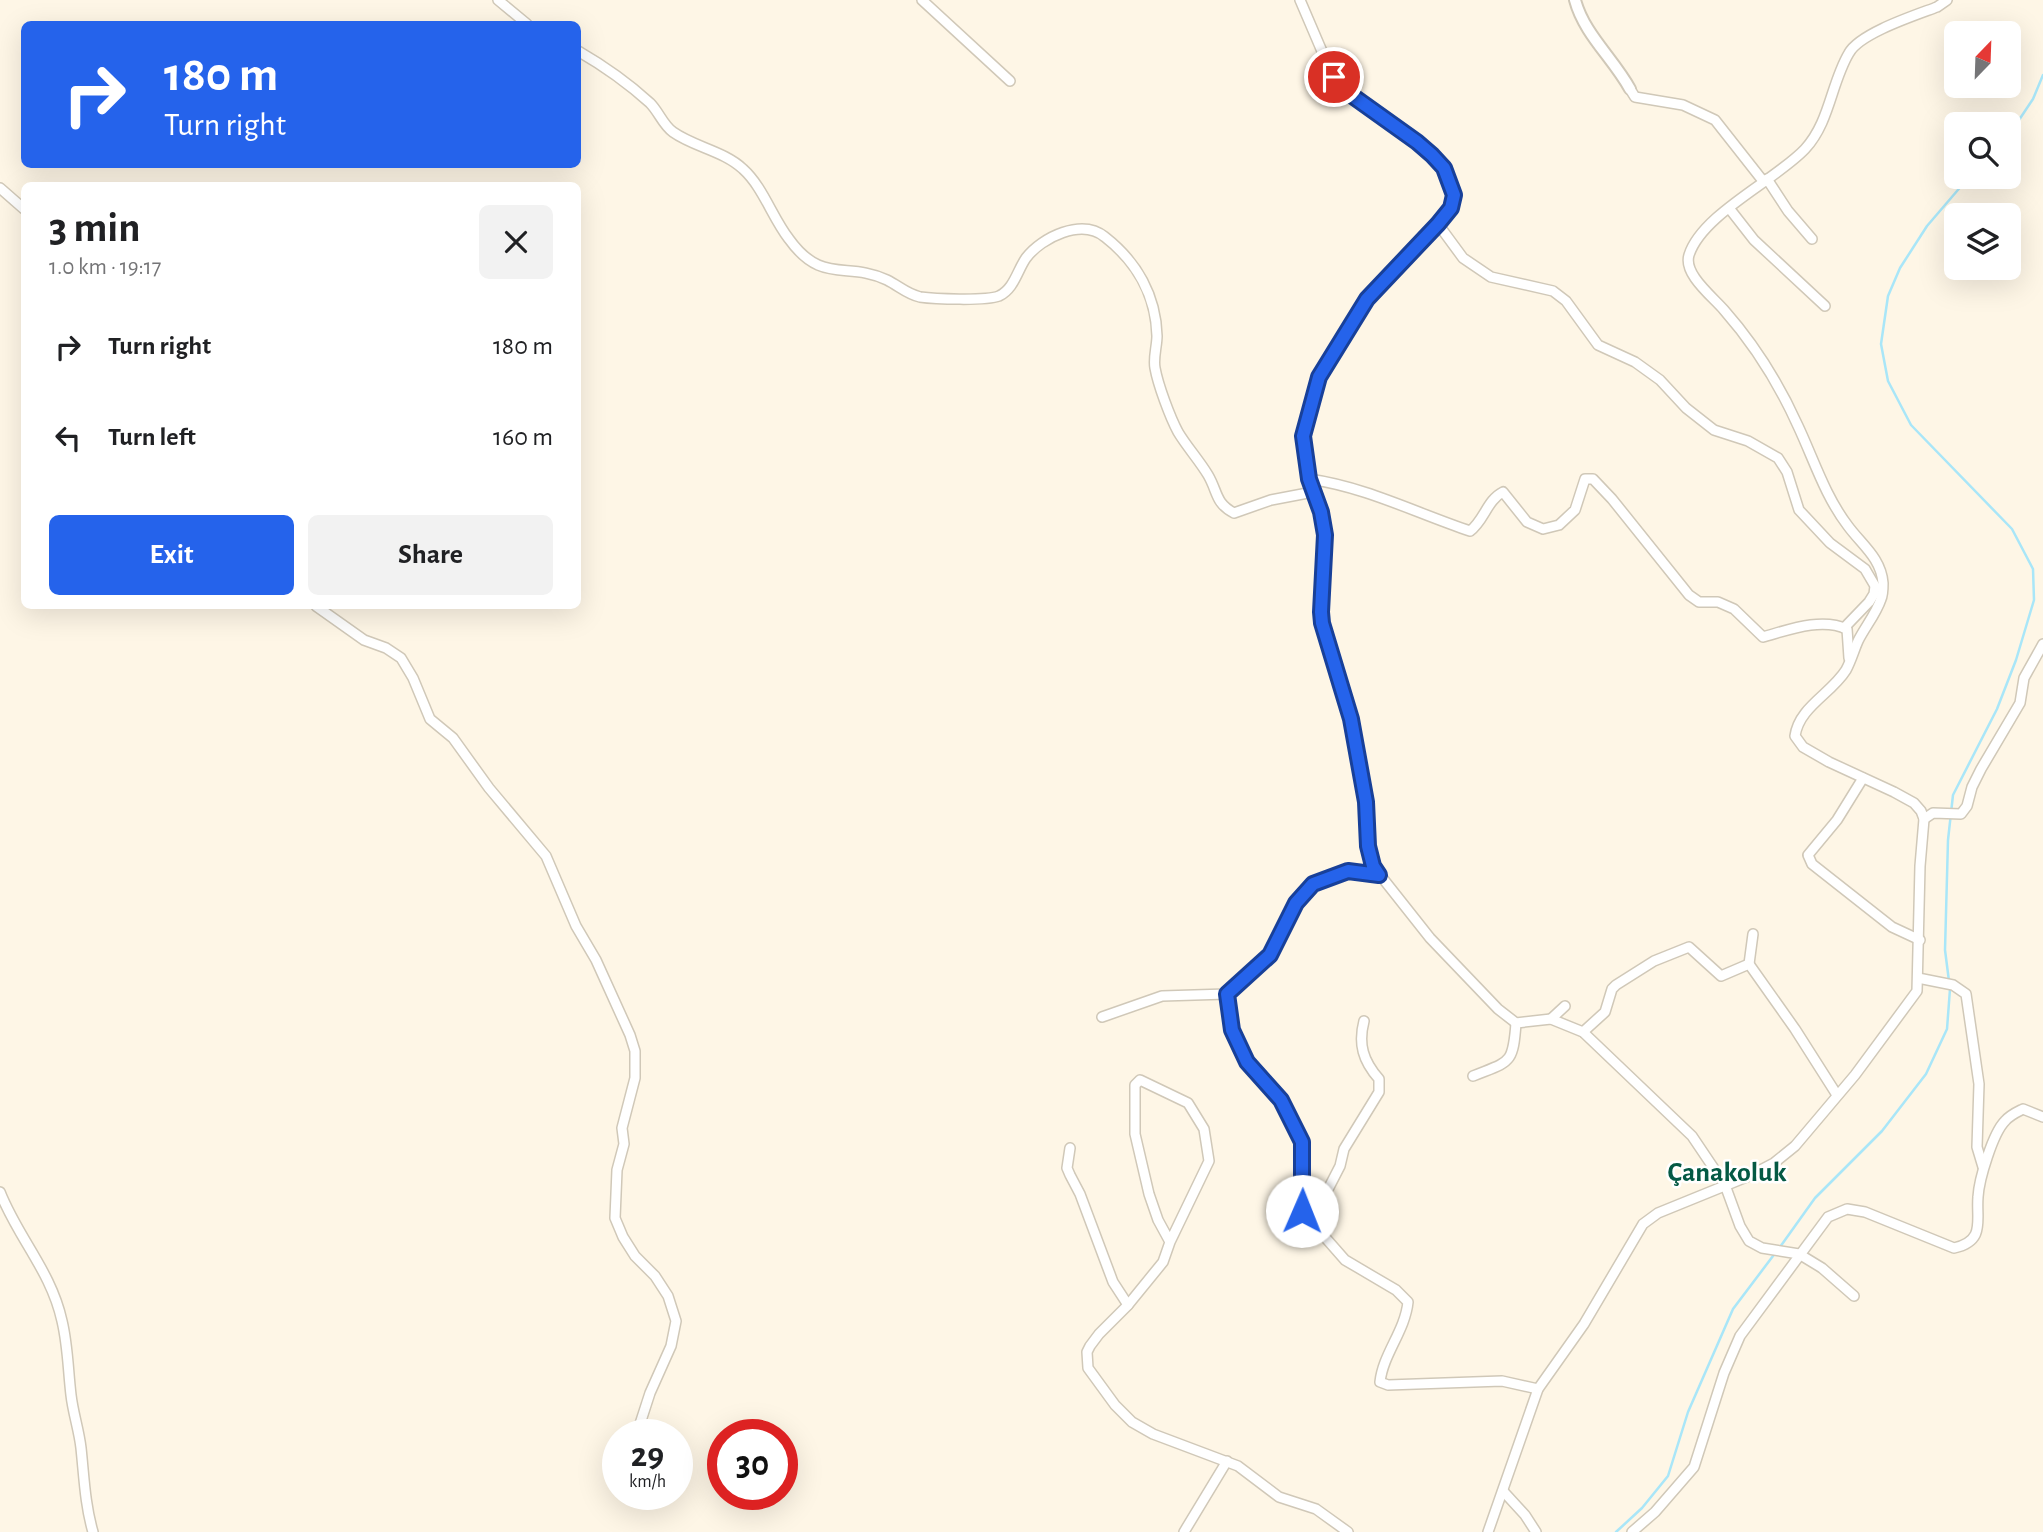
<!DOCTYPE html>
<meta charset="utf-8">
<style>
:root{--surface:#fff;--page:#f2f2f2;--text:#202124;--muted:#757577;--accent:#2563eb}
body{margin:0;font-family:"Alegreya Sans",sans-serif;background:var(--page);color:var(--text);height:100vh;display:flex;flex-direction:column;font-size:26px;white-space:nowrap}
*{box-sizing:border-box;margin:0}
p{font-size:23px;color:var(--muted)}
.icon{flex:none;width:38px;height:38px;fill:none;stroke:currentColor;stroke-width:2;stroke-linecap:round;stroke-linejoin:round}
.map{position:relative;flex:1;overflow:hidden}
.side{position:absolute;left:21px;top:182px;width:560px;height:427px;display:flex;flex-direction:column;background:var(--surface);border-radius:10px;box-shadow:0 7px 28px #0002}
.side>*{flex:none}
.hud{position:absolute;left:21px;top:21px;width:560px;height:147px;border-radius:10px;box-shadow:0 7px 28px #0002;background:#2563eb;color:#fff;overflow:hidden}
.needle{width:46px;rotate:23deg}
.tools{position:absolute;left:1944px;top:21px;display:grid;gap:14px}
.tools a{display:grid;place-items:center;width:77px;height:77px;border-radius:10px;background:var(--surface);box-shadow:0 7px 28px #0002;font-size:35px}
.speed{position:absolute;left:602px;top:1419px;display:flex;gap:14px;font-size:35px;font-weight:700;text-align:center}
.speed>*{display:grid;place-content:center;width:91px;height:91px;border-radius:50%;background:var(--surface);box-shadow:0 7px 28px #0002;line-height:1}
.speed small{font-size:18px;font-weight:400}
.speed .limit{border:10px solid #d22;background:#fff;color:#111}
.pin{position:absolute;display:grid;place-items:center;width:60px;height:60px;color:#fff;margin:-30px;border:4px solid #fff;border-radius:50%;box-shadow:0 2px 7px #0007}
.me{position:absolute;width:77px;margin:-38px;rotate:1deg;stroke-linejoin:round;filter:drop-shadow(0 0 5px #0008)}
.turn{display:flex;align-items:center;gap:24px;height:147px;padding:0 28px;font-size:32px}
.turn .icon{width:91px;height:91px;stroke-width:2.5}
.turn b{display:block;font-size:49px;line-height:60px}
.round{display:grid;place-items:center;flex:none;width:74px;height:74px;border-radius:10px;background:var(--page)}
.headline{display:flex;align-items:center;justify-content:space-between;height:119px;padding:0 28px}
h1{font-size:42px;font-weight:600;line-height:52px}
.button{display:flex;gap:14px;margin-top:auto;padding:14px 28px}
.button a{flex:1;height:80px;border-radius:10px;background:var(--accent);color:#fff;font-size:28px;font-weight:600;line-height:80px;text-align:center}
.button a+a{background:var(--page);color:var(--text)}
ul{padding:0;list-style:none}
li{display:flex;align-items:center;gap:21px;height:91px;padding:0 28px}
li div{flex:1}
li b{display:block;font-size:26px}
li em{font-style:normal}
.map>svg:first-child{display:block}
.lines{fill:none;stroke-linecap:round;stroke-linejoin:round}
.stream{stroke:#a9e6f8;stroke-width:2.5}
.minor-casing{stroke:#d0c8b8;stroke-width:12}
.tertiary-casing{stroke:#d0c8b8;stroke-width:14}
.minor{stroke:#fff;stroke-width:9}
.tertiary{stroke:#fff;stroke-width:10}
.route-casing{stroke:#184099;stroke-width:18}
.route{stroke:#2563eb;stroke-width:12}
.labels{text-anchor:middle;stroke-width:5;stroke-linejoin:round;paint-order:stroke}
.quarter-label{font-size:28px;font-weight:bold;fill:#045944;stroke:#fff}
</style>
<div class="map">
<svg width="2043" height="1532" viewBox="0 0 2043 1532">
<rect width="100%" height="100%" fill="#fef6e6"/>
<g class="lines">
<g class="stream">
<polyline points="2009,135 2033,99 2043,75"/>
<polyline points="1780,1247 1815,1198 1882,1131 1926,1074 1947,1029 1950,989 1945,950 1948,840 1953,795 1997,709 2016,660 2034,600 2033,569 2012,529 1911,425 1888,381 1881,344 1888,296 1900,268 1927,226 1969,177"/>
<polyline points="1616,1532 1642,1508 1668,1476 1688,1412 1733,1309 1776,1252"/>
</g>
<g class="minor-casing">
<g id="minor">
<polyline points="498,0 527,24"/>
<polyline points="922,0 1010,81"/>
<polyline points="1300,0 1333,77 1354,97 1417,142 1431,155 1444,168 1455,195 1451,208 1438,224 1367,299 1319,377 1303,436 1309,479 1321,511 1325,535 1321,612 1322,623 1357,745 1366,802 1368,846 1373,866 1430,938 1498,1009 1516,1023 1551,1019 1583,1032 1692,1136 1725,1185 1740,1226 1749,1241 1762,1248 1799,1254 1822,1268 1854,1296"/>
<path d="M 578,51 C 604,66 628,83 650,103 C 659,112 663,125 673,132 C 694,147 724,151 743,169 C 763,187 772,217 789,239 C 822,285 847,261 887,280 C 899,286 907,294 920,297 C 934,299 986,301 999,296 C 1014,289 1017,271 1026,258 C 1042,237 1082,218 1105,237 C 1137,262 1156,296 1157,336 C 1157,346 1153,358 1155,368 C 1158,385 1170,417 1178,432 C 1187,447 1199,460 1208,475 C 1218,492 1215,503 1234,513 L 1271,500 L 1313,492"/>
<polyline points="1630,89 1635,97 1683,105 1715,120 1763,181"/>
<polyline points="1767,179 1788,211 1812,239"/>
<polyline points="0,188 24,209"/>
<polyline points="1729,208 1754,240 1825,306"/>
<polyline points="1438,224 1463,258 1491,277 1553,291 1566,301 1598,345 1635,362 1660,380 1686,408 1714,430 1748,441 1778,458 1787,472 1799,510 1830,543 1865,569 1875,586 1874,594 1869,602 1844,628"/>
<path d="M 1309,479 C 1366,487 1416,513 1470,531 C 1484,521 1487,500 1503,492 L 1527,522 L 1543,529 L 1559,525 L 1575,510 L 1585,479 L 1593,479 L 1612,499 L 1689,595 L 1699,602 L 1718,602 L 1734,609 L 1763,637 C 1788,630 1821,617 1847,629 L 1849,658"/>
<polyline points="316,606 364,640 386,648 401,658 413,678 430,719 453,738 489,788 546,856 576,926 596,960 630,1035 635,1051 635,1078 622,1128 624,1144 617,1170 615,1218 623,1237 635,1256 655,1276 668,1296 676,1321 671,1346 650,1393 638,1430 639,1435"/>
<polyline points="1863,778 1837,820 1808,855 1812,864 1892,927 1920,940"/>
<polyline points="1924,819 1933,813 1961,814 1967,806 1972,787 1981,769 2020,703 2024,678 2043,644"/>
<polyline points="1749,964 1753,934"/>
<polyline points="1918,978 1953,985 1966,994 1979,1084 1977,1147 1983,1167"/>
<path d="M 1227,994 L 1232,1029 L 1247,1062 L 1281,1100 L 1302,1142 L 1302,1211 L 1345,1260 L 1396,1290 L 1408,1302 C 1405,1331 1383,1354 1380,1382 L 1388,1385 L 1502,1381 L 1538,1389"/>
<polyline points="1102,1017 1162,996 1227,994 1270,955 1296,903 1313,884 1348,871 1379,875"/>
<polyline points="1551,1019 1565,1006"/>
<polyline points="1583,1032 1605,1012 1612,989 1616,985 1654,961 1689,947 1721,976 1749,964 1795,1029 1837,1095"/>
<path d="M 1473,1076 C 1510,1061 1513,1065 1516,1023"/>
<polyline points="1070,1148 1067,1168 1070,1175 1080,1194 1113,1282 1128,1305"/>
<path d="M 0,1192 C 18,1238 51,1271 62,1321 C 68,1346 68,1370 71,1395 C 73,1413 79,1430 81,1448 C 84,1476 85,1505 93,1532"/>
<path d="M 1309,1219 L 1322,1201 L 1340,1166 L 1344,1149 L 1379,1092 L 1379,1079 C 1363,1061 1358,1044 1364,1021"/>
<polyline points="1170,1242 1158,1220 1149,1194 1135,1134 1135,1085 1140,1080 1188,1103 1204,1129 1209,1161 1170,1242 1163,1262 1128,1305 1099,1334 1090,1346 1087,1352 1088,1368 1115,1405 1132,1422 1153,1434 1238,1466 1279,1497 1316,1509 1348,1532"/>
<polyline points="677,1467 681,1468"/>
<polyline points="1503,1491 1525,1515 1536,1532"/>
<polyline points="1184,1532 1227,1461"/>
<path d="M 1488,1532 L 1538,1389 L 1584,1324 L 1643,1224 L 1658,1213 L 1749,1176 L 1774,1163 L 1795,1146 L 1855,1075 L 1917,991 L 1920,866 L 1924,819 L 1921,811 L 1914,803 L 1894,792 L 1829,762 L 1803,747 L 1795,736 C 1799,707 1831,694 1846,670 C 1851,661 1854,650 1858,641 C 1865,627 1876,614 1881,599 C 1883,595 1883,588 1883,583 C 1881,558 1862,545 1848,526 C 1825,496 1814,460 1798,426 C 1780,386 1754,344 1724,310 C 1713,297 1683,274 1689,255 C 1702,214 1776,180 1805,149 C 1830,122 1831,83 1849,53 C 1860,33 1916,15 1937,7 L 1947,0"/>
<path d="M 1632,1532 L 1655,1512 L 1694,1467 L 1724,1373 L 1740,1336 L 1828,1217 L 1847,1209 L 1865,1212 L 1954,1248 C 1986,1241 1976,1220 1978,1197 C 1979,1179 1993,1133 2005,1121 C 2010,1115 2017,1112 2023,1109 L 2043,1117"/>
</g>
</g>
<g class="tertiary-casing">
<path id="tertiary" d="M 1575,0 C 1584,34 1613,58 1630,89"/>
</g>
<use href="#minor" class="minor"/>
<use href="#tertiary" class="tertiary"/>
</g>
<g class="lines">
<g class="route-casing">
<polyline id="route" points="1302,1211 1302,1142 1281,1100 1247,1062 1232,1030 1227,994 1270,955 1296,903 1313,884 1348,871 1379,875 1373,866 1368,846 1366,802 1351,719 1322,623 1321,612 1325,535 1321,512 1309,479 1303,436 1319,377 1367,299 1438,224 1451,208 1454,195 1444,168 1432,155 1417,142 1354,97 1334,77"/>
</g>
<use href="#route" class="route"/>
</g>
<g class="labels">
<g class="quarter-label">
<text x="1727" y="1181">Çanakoluk</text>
</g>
</g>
</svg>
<div class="tools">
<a><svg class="needle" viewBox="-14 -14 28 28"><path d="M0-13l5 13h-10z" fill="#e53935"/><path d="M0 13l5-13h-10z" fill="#757577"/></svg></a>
<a><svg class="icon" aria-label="search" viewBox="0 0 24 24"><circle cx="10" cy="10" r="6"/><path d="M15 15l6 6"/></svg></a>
<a><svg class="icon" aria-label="layers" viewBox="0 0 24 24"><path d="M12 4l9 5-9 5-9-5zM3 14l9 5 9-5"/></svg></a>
</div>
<div class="speed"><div>29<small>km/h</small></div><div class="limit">30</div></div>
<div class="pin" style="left:1334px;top:77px;background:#d93025"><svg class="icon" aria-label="arrive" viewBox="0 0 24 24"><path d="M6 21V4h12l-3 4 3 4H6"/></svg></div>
<svg class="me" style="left:1302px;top:1211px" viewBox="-20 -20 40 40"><circle r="19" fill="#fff"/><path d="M0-13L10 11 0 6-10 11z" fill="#2563eb"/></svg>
<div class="hud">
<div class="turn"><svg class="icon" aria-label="right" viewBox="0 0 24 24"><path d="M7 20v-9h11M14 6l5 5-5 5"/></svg><div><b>180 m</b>Turn right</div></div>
</div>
<section class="side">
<div class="headline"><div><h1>3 min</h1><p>1.0 km · 19:17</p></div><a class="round"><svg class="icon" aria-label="close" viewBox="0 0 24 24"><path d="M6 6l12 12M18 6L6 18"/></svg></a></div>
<ul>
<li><svg class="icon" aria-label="right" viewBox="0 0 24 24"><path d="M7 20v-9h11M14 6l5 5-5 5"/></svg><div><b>Turn right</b></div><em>180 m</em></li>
<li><svg class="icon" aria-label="left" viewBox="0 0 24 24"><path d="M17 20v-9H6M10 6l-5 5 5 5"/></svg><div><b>Turn left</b></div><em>160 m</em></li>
</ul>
<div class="button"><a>Exit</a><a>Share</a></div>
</section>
</div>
